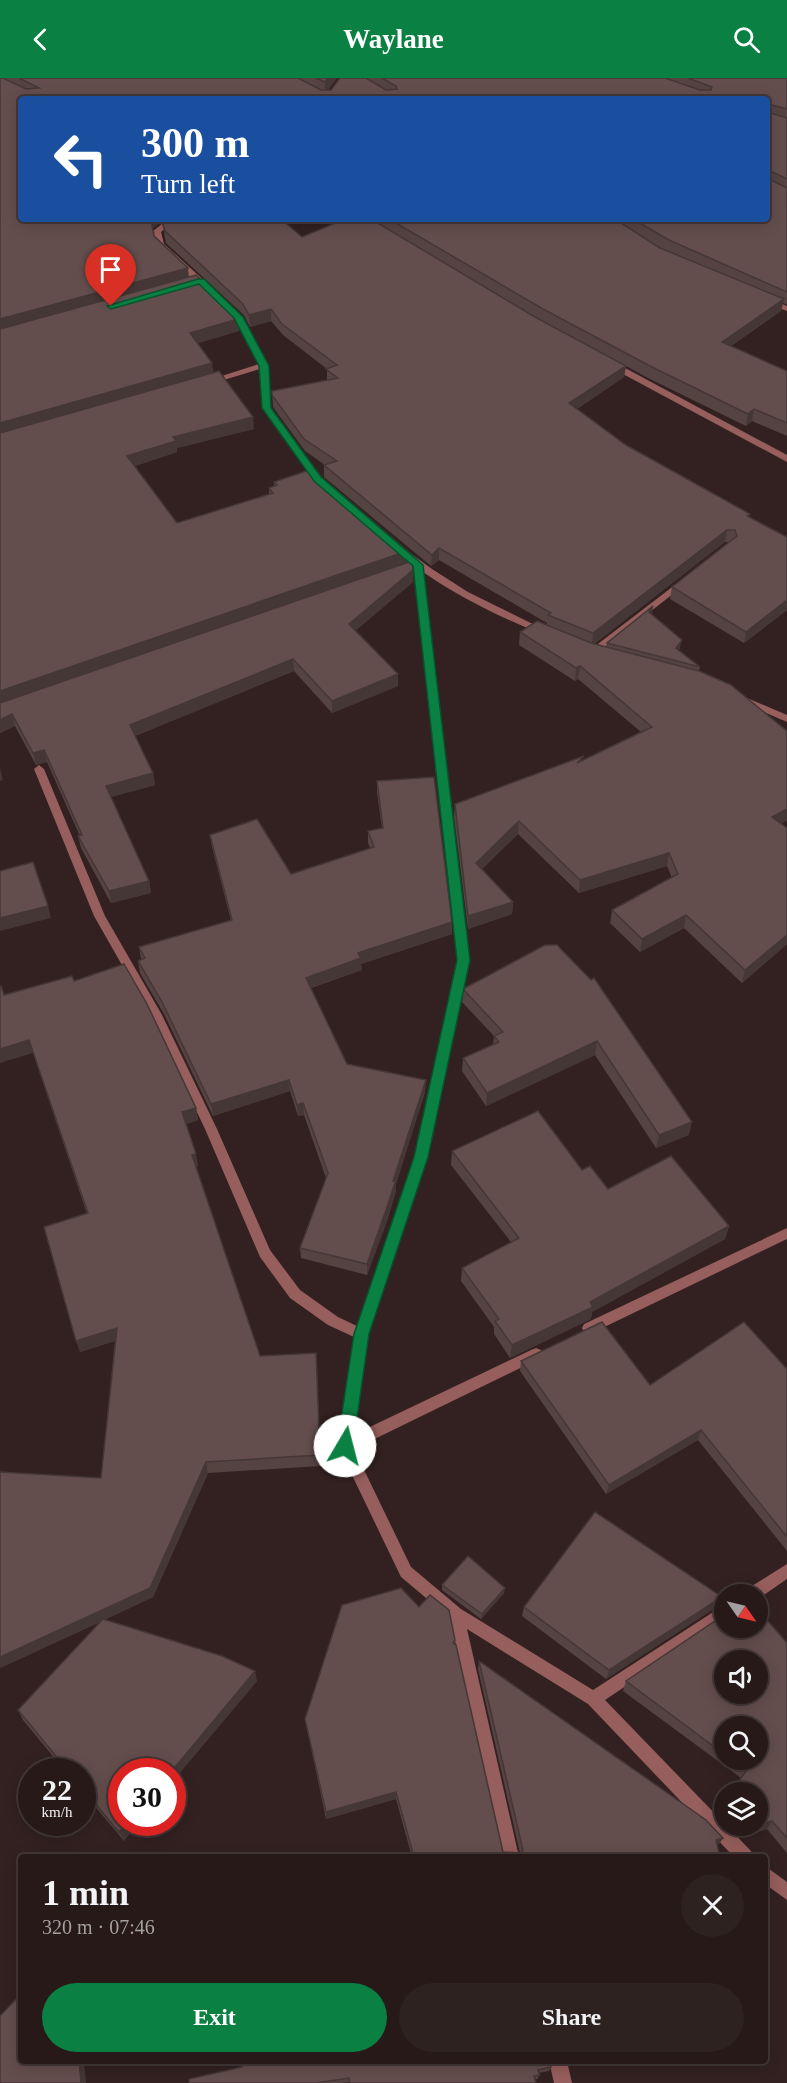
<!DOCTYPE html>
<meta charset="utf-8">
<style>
:root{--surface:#261918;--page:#2e2221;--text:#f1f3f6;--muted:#a4a0a2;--line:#423837;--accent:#0b8043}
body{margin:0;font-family:"Times New Roman",serif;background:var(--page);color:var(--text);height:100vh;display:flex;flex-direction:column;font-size:22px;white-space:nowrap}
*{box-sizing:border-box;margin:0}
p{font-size:20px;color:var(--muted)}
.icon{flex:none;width:33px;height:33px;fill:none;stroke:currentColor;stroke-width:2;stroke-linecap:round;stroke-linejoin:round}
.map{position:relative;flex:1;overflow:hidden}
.sheet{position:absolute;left:18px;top:1776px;width:750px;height:210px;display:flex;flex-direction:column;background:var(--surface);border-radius:6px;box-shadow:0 3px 15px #0003,0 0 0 2px var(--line)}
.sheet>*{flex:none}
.banner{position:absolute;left:18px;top:18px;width:752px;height:126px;border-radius:6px;box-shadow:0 3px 15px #0003,0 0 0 2px var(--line);background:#1a4fa0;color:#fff;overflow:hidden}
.needle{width:39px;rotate:124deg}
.buttons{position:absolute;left:714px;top:1506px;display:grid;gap:12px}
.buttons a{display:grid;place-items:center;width:54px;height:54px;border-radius:50%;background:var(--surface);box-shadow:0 3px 15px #0003,0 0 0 2px var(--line);font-size:30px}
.speed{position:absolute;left:18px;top:1680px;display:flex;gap:12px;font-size:30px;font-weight:700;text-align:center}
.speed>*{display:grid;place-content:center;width:78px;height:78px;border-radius:50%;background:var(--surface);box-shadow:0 3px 15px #0003,0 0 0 2px var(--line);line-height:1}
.speed small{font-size:15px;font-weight:400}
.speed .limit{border:9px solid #d22;background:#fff;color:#111}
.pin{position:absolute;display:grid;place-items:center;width:51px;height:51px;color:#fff;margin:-62px -26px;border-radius:50% 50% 50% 0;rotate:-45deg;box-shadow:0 0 6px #0007}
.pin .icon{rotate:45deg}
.me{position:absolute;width:66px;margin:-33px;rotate:8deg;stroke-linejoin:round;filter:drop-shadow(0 0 4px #0008)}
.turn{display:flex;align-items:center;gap:21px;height:126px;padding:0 24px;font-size:27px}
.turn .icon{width:78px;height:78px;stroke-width:2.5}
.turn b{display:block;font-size:42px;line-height:51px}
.round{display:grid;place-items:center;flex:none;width:63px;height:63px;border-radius:32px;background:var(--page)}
.summary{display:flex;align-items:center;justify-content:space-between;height:102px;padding:0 24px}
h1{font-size:36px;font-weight:600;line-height:45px}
.cta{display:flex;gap:12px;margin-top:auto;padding:12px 24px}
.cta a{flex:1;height:69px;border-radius:36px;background:var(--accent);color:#fff;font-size:24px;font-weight:600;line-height:69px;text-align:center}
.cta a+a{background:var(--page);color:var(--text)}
header{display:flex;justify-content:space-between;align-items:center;height:78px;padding:0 24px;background:var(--accent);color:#fff;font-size:27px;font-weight:600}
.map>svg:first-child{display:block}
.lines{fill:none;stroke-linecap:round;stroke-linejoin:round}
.minor{fill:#965e5c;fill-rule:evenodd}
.wall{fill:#554342;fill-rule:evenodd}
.shaded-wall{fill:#453736}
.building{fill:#634e4d;stroke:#453736;stroke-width:1.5;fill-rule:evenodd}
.route{fill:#0b8043;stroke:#07532c;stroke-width:1.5}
</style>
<header><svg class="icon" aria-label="back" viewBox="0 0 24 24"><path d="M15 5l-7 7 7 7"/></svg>Waylane<svg class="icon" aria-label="search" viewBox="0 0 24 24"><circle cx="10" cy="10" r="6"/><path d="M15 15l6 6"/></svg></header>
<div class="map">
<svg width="787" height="2005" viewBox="0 0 787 2005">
<rect width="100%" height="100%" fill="#322120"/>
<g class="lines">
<g class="minor">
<polygon points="168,141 177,141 161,154 164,166 208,206 208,210 202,210 157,169 153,153"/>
<polygon points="765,221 771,221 787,228 787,233 765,225"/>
<polygon points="221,224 227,224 242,239 268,287 271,330 323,401 323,405 317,405 263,330 260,291 207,307 203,304 259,286 235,240 221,228"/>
<polygon points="608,284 614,284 787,377 787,384 608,288"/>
<path d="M 395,464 L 432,491 L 468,514 L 547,553 L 542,556 L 539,555 C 498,538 459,519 423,494 L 469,882 L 427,1079 L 368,1256 L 353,1357 L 531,1272 L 536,1270 L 541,1272 L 543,1276 L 541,1280 L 354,1371 L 411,1489 L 461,1531 L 593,1612 L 724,1527 L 724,1542 L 605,1622 L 751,1773 L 753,1779 L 734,1779 L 588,1626 L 467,1551 L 519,1779 L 503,1779 L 450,1540 L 401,1499 L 338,1368 L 354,1259 L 328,1247 L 290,1220 L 260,1179 L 205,1051 L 151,938 L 94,838 L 34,691 L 39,687 L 44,691 L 105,838 L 162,937 L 217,1051 L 270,1172 L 300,1212 L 338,1239 L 357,1248 L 415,1079 L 457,882 L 414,487 L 392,469 L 392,465 Z"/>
<polygon points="684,500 689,503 687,505 596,576 590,576 590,572"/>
<polygon points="740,617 787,637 787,644 736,622 735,620"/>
<polygon points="787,1150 787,1161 594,1254 589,1256 584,1254 582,1250 584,1246"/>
<polygon points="787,1486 787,1501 758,1521 758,1516 745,1516 747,1511"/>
<polygon points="765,1788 787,1804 787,1822 765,1806"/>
<polygon points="549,1983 567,1983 572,2005 554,2005"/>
</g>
</g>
<g class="wall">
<path d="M 0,0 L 337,0 L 328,12 L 331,12 L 340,0 L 787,0 L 787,227 L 783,225 L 781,233 L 731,268 L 787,293 L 787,358 L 752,343 L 746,348 L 648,300 L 626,288 L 624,299 L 577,331 L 626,367 L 750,436 L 749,439 L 787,459 L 787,532 L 744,565 L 670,521 L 672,509 L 729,464 L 725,464 L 594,566 L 606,569 L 607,565 L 653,528 L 651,537 L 680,569 L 679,572 L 700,589 L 699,593 L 787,653 L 787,742 L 781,746 L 787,750 L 787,866 L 742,905 L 684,850 L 640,874 L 610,845 L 612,832 L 672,800 L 667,788 L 579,815 L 518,756 L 482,791 L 513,824 L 512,836 L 468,851 L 454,739 L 455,726 L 583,682 L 641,654 L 578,601 L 575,603 L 519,567 L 520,554 L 547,547 L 547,545 L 439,482 L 431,488 L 324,399 L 324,387 L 325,387 L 305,373 L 273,329 L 272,313 L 327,302 L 327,291 L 283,257 L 271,243 L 250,249 L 244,237 L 166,165 L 162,143 L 165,141 L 152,151 L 154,158 L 189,199 L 238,241 L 239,253 L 198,265 L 213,295 L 254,351 L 177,370 L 177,374 L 135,388 L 177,445 L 269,416 L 269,410 L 274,408 L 274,404 L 407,485 L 413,492 L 413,504 L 355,553 L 398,608 L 332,635 L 294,593 L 135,658 L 153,695 L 155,707 L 111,719 L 149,803 L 151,815 L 111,825 L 81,770 L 78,758 L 80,758 L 47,684 L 36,687 L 15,648 L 0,655 ZM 21,21 L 766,21 L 766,141 L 345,141 L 302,159 L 281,141 L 21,141 ZM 459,194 L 542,243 L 535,239 Z"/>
<polygon points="377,703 452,856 361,886 362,892 311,910 347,986 425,1014 396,1106 396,1113 387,1143 367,1197 301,1180 300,1170 326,1100 304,1037 298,1038 290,1013 213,1038 164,936 140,895 138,883 141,881 139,869 231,843 212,769 210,757 291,796 370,770 368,765 368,753 382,750 377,715"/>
<polygon points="545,867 689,1057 656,1070 595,977 486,1028 462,993 463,980 493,967 494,958 462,924 463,911"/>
<polygon points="74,903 196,1030 198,1042 186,1046 198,1088 196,1089 260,1278 316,1275 317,1286 320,1388 208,1395 153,1519 104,1542 257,1603 172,1704 172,1694 124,1763 82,1713 82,1694 66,1694 23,1642 18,1632 100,1544 0,1590 101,1400 115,1263 80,1274 87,1136 33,975 4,917"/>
<polygon points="452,1073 582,1092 608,1111 729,1148 725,1161 592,1234 591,1241 510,1280 494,1256 494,1249 461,1203 462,1190 511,1164 451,1087"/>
<polygon points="521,1283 650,1307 787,1291 787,1473 698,1362 606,1416 520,1293"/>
<polygon points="442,1507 504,1515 481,1541 442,1512"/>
<polygon points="722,1519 718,1528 606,1601 522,1538 524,1529"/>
<polygon points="419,1529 455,1562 455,1566 503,1774 520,1775 478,1591 479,1583 723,1760 719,1766 717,1767 720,1779 412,1779 396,1721 326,1741 305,1641"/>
<path d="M 787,1565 L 787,1775 L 767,1751 L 741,1759 L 729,1748 L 758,1748 L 741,1700 L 623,1613 L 626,1603 ZM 724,1648 L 758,1682 L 724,1682 Z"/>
<polygon points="724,1723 724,1742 717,1735"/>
<polygon points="568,1983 594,1983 571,1988"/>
<polygon points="551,1989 549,1993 539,1995 538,2001 535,2001 350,2004 341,2005 189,2005"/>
</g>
<g class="shaded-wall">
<polygon points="328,0 337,0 325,15 325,4"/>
<polygon points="150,141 165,141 152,151"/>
<polygon points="188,190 189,202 0,254 0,241"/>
<polygon points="784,221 781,233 720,275 722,264"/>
<polygon points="271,231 271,243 250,249 249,237"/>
<polygon points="238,241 239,253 191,267 190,255"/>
<polygon points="212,285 214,297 0,358 0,345"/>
<polygon points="626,288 624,299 568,337 569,325"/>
<polygon points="754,331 752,343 746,348 748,336"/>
<polygon points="253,339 254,351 177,370 177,374 129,390 127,378 173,359"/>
<polygon points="727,452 725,464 592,567 593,555"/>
<polygon points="439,470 439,482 431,488 432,477"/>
<polygon points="407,473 407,485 0,626 0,613"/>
<polygon points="413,492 413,504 349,558 349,546"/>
<polygon points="787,522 787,532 744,565 746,554"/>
<polygon points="653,528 652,535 648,542 649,534"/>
<polygon points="682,562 680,569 675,577 676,570"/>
<polygon points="293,581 294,593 132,659 130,647"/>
<polygon points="580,588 578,601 575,603 576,590"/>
<polygon points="398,596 398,608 332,635 332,623"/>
<polygon points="12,636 15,648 0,655 0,642"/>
<polygon points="44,672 47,684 36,687 33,675"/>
<polygon points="0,690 3,702 0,703"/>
<polygon points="153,695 155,707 108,720 106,708"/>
<polygon points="787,731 787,742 768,753 772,739"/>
<polygon points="519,743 518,756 475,798 476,785"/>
<polygon points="669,775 667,788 579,815 580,802"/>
<polygon points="149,803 151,815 111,825 109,813"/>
<polygon points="513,824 512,836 468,851 468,838"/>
<polygon points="48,828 51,840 0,853 0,840"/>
<polygon points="686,837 684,850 640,874 642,861"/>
<polygon points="452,844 452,856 361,886 362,892 306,911 306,900 358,875"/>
<polygon points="787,857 787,866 742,905 745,892"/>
<polygon points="29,962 33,975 0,985 0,971"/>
<polygon points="597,963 595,977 486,1028 487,1015"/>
<polygon points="289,1002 290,1013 213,1038 211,1026"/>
<polygon points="426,1002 425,1014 396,1106 396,1113 387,1143 367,1197 367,1186"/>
<polygon points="303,1025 304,1037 298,1038 297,1027"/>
<polygon points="196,1030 198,1042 184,1047 182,1034"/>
<polygon points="692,1044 689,1057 656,1070 659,1057"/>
<polygon points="196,1076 198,1088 194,1089 192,1077"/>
<polygon points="729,1148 725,1161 592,1234 591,1241 510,1280 512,1267"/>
<polygon points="117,1250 120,1261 80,1274 76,1263"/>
<polygon points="701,1352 698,1362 606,1416 609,1407"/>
<polygon points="206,1384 208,1395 153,1519 0,1590 0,1579"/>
<polygon points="505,1510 504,1515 481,1541 482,1536"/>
<polygon points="722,1519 718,1528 606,1601 609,1592"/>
<polygon points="255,1593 257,1603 172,1704 172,1694 171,1694"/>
<polygon points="396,1714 396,1721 326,1741 326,1734"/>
<polygon points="772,1743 767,1751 741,1759 746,1751"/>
<polygon points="128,1744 139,1744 124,1763 119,1754"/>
<polygon points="723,1760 719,1766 712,1769 716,1762"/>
<polygon points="79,1983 84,1983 86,2005 81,2005"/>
</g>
<g class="building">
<polygon points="0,0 3,0 26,11 39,10 19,0 298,0 321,12 331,12 340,0 366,0 386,12 397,11 396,8 382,0 665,0 700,12 711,12 712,9 688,0 787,0 787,31 768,26 766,27 766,21 21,21 21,141 151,141 154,158 188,190 0,241"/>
<polygon points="316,0 328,0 325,4"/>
<polygon points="766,31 767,34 787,40 787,101 766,91"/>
<polygon points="766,95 767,100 787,110 787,214 669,162 633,141 766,141"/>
<polygon points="165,141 281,141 302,159 345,141 371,141 535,239 626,288 569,325 626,367 750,436 747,438 787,459 787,522 746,554 672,509 737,458 735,452 727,452 593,555 548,537 551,535 439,470 432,477 324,387 337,383 304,361 272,317 272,313 338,300 326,291 337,287 282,246 271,231 249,237 243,226 165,153 162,143"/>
<polygon points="389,141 615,141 660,170 784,221 722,264 787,293 787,345 754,331 748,336 650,288 543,231"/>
<polygon points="196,197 232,230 238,241 190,255 212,285 0,345 0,251"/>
<polygon points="219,293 253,339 173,359 176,363 127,378 177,445 273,415 269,410 277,407 274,404 312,391 407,473 0,613 0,355"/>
<polygon points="412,483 413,492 349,546 398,596 332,623 293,581 130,647 153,695 106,708 149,803 109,813 78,758 82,757 44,672 33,675 12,636 0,642 0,625"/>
<polygon points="653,528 649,534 682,562 676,570 700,589 607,565"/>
<polygon points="537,543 591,565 699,593 731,607 787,653 787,731 772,739 787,750 787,857 745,892 686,837 642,861 612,832 678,796 669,775 580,802 519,743 476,785 513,824 468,838 455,726 584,678 577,685 652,649 580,588 576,590 520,554"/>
<polygon points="434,699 452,844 358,875 361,880 306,900 347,986 426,1002 393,1103 396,1102 386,1132 367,1186 300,1170 328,1095 303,1025 297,1027 289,1002 211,1026 162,924 138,883 145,880 139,869 232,842 210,757 257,741 291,796 374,769 368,753 383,750 377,703"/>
<polygon points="33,784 48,828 0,840 0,793"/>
<polygon points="545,867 557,867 591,902 594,900 692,1044 659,1057 597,963 487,1015 463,980 499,964 494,958 503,954 463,911"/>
<polygon points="124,886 147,926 196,1030 182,1034 196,1076 192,1077 260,1278 316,1275 320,1377 206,1384 150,1510 0,1579 0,1394 101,1400 117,1250 76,1263 44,1149 88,1135 29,962 0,971 0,909 1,908 4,917 72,898 74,903"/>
<polygon points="538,1033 582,1092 590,1088 608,1111 671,1078 729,1148 590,1224 593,1229 512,1267 495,1243 499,1241 462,1190 519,1160 452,1073"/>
<polygon points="602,1244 650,1307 744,1244 787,1291 787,1459 701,1352 609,1407 521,1283"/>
<polygon points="595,1434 722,1519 609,1592 524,1529"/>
<polygon points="468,1478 505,1510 482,1536 442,1507"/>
<polygon points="401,1510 419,1529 430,1517 449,1532 455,1562 453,1565 456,1567 503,1774 521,1775 523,1772 479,1583 706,1742 723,1760 716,1762 720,1779 414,1779 396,1714 326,1734 305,1641 342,1527"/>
<path d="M 759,1533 L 787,1565 L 787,1760 L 772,1743 L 746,1751 L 742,1748 L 758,1748 L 758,1714 L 731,1714 L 747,1692 L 732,1682 L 758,1682 L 758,1648 L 724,1648 L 724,1676 L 626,1603 L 724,1537 L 724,1550 L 758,1550 L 758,1534 ZM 724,1582 L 758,1582 L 758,1616 L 724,1616 Z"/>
<polygon points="103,1541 222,1578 255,1593 171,1694 122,1694 122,1744 128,1744 119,1754 82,1710 82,1694 69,1694 18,1632"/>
<polygon points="21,1916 21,1983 79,1983 81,2005 0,2005 0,1938"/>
<polygon points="241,1983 550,1983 551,1989 538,1992 540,1997 534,1998 536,2005 350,2005 349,2000 316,2005 189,2005 189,2001 242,1989"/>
</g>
<polygon class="route" points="198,201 204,201 243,239 269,288 271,330 321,399 423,487 470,882 428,1079 369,1256 353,1368 350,1373 345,1375 339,1373 337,1368 354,1256 414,1079 457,882 413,488 314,403 262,330 259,288 234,240 199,206 111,231 107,228"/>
</svg>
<div class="buttons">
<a><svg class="needle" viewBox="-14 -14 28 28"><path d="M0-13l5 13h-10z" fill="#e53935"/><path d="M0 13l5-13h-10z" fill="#a4a0a2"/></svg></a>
<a><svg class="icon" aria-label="sound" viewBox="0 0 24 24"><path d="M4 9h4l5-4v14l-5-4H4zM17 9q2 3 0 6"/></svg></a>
<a><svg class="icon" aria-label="search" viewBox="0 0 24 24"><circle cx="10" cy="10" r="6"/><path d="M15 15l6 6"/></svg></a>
<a><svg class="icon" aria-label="layers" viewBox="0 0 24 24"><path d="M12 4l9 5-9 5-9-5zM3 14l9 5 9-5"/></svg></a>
</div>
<div class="speed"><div>22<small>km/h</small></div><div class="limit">30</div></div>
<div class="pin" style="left:111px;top:228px;background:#d93025"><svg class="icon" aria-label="arrive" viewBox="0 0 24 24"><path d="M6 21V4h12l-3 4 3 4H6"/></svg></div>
<svg class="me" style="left:345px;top:1368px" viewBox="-20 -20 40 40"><circle r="19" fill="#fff"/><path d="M0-13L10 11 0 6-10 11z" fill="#0b8043"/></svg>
<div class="banner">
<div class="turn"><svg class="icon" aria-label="left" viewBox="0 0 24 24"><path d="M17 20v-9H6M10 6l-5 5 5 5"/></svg><div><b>300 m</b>Turn left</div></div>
</div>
<section class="sheet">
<div class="summary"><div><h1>1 min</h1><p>320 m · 07:46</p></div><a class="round"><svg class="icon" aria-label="close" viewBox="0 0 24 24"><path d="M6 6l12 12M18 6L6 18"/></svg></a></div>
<div class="cta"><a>Exit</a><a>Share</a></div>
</section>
</div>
